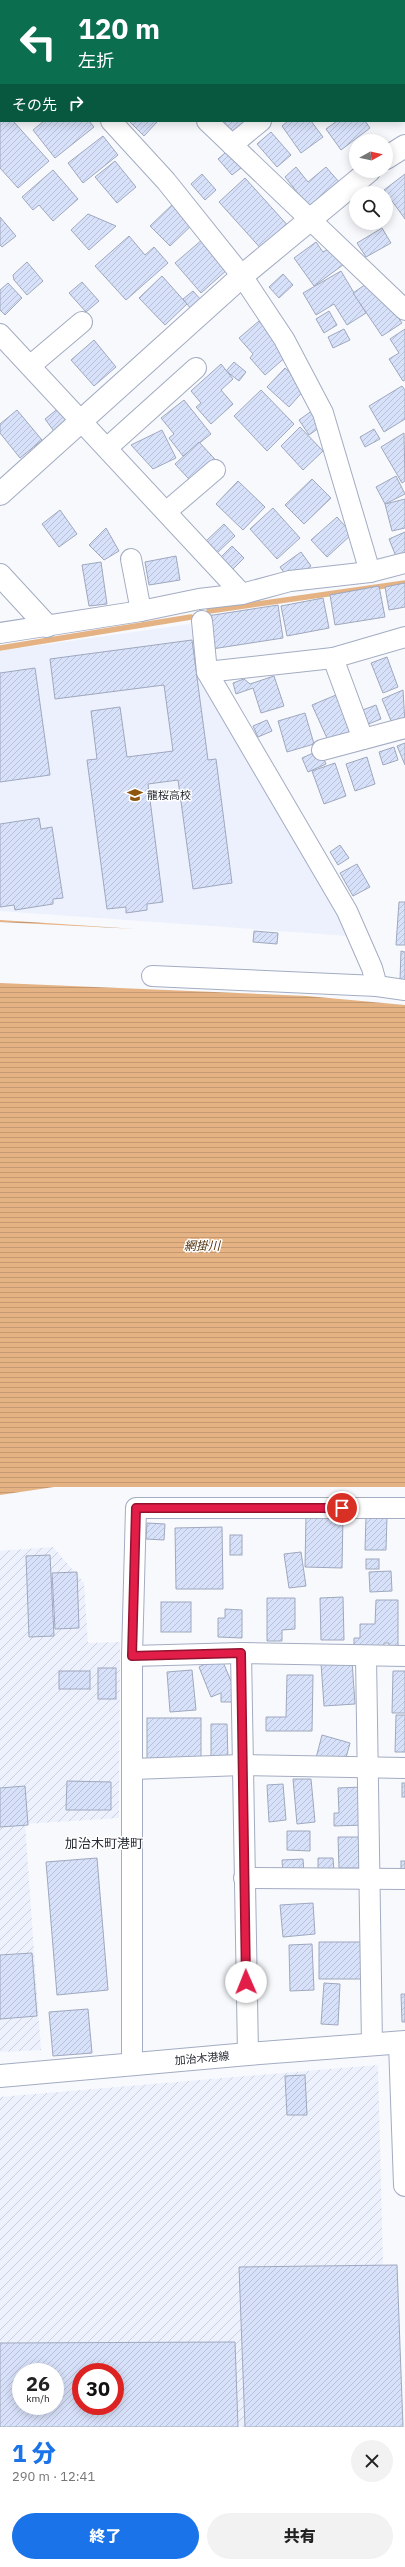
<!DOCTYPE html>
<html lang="ja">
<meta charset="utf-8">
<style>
:root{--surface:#fff;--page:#f2f2f2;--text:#222;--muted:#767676;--accent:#1a73e8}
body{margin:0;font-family:"IBM Plex Sans","Noto Sans JP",sans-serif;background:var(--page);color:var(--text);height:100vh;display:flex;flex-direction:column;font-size:15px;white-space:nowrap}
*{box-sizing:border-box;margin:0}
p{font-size:13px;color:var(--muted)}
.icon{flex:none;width:22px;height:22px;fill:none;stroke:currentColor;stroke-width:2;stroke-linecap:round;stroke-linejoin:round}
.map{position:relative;height:2427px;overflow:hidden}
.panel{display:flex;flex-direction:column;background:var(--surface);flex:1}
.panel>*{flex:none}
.hud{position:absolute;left:0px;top:0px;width:405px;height:122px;box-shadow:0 2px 10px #0003;background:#0b6e4f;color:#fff;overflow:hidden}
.needle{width:26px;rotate:82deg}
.buttons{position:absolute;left:349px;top:134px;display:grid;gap:8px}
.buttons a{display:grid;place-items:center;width:44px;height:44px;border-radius:50%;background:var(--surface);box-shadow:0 2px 10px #0003;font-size:20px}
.speed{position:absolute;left:12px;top:2363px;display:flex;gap:8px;font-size:20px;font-weight:700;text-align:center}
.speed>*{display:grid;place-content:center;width:52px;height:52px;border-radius:50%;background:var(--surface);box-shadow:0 2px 10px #0003;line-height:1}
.speed small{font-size:10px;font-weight:400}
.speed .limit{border:6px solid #d22;background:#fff;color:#111}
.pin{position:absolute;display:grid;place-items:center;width:34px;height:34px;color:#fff;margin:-17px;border:2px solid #fff;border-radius:50%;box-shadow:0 1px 4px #0007}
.me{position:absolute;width:44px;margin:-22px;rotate:359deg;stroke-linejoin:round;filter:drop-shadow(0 0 3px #0008)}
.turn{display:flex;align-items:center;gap:14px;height:84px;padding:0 12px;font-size:18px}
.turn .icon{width:52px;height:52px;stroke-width:2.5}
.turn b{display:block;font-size:28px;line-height:34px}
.then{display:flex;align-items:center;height:38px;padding:0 12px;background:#0003;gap:8px;font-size:15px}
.round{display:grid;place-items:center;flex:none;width:42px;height:42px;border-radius:21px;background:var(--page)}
.summary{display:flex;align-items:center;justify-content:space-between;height:68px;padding:0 12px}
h1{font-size:24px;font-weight:800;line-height:30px;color:var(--accent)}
.action{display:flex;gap:8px;margin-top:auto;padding:8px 12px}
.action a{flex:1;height:46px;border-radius:24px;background:var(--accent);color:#fff;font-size:16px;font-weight:800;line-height:46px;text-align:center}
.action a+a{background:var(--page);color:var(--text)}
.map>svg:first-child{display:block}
.built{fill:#ecf1fd}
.industrial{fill:url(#industrial-furrows);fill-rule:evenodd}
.water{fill:url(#water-rules)}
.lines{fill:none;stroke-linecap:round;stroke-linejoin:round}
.stream{stroke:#e5b283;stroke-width:5.5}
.building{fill:url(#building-hatch);stroke:#9fa8be;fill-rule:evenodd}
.street-casing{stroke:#a3acc2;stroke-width:22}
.secondary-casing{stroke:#a3acc2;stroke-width:24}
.street{stroke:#fff;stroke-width:20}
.secondary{stroke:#fff;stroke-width:22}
.route-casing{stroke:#92132f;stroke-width:10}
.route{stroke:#e11d48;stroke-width:7}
.labels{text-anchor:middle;stroke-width:3;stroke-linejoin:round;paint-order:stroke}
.poi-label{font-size:11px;fill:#282c34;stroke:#fff;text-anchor:start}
.street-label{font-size:11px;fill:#282c34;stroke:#fff}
.water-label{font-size:12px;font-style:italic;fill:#53320c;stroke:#fff}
.quarter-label{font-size:13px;fill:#282c34;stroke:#fff}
</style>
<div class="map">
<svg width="405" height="2427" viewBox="0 0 405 2427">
<defs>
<pattern id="industrial-furrows" width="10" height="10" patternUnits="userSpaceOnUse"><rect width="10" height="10" fill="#ecf1fd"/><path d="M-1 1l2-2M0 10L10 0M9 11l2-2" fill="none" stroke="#cacfd9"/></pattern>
<pattern id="water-rules" width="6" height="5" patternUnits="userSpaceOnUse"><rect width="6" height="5" fill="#e5b283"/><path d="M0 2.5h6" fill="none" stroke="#c49972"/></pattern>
<pattern id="building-hatch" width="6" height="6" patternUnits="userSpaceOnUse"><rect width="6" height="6" fill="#d7e1f9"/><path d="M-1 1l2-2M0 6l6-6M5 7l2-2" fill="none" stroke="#b9c1d6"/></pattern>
</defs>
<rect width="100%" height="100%" fill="#f7f9fd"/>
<polygon class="built" points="190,624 204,680 349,936 0,911 0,651"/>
<g class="industrial">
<polygon points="53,1547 84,1583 88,1643 120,1642 119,1818 25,1824 41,2050 0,2052 0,1551"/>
<path d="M 378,2065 L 387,2427 L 0,2427 L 0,2097 ZM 21,2372 L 55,2372 L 55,2406 L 21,2406 ZM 81,2372 L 115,2372 L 115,2406 L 81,2406 Z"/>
</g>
<g class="water">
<polygon points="0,920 136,929 0,922"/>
<polygon points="0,983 307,996 405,1005 405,1487 54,1487 0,1495"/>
</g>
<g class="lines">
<g class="stream">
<polyline points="209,611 405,583"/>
<polyline points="0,648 191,617"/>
</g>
</g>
<g class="building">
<polygon points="39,0 73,0 74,1 40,1"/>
<polygon points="154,0 180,0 181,1 154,1"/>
<polygon points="373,0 405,0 405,29 404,1"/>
<polygon points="404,34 405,35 404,74"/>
<polygon points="0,107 1,121 13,121 49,161 18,188 0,168"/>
<polygon points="44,121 89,121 94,127 55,158 33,130"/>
<polygon points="131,121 156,121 157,122 144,136 130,122"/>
<polygon points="211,121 267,121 227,138"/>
<polygon points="288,121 311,121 323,137 301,153 282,126"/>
<polygon points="337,121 365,121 370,128 341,150 326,129"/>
<polygon points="271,132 291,155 277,167 257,144"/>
<polygon points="103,136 118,155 83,183 68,163"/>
<polygon points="232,147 246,164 232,175 218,159"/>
<polygon points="115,161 136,187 117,203 95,177"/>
<polygon points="296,167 308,182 326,167 339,182 309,207 285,177"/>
<polygon points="53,170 78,199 53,221 39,205 33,210 22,197"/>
<polygon points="202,174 216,190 205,200 191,184"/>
<polygon points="405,174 405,219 384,190"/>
<polygon points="245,178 290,228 264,252 219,202"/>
<polygon points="174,203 194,223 170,246 150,226"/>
<polygon points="88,214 116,226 89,250 71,230"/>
<polygon points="0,217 16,236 2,247 0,245"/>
<polygon points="382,228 391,243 366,257 357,243"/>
<polygon points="129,236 145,255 154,247 168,263 126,300 95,266"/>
<polygon points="203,239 228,269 201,293 175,263"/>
<polygon points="316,242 323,252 330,248 343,265 314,286 294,258"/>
<polygon points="27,262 43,281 27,295 14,280 13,275"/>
<polygon points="341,271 366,313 347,325 334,304 316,315 303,293"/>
<polygon points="283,274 293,285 279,298 269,287"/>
<polygon points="162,276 187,304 165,325 139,298"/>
<polygon points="372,280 402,323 382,336 353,293"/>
<polygon points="82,282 99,301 86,312 69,293"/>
<polygon points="8,283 22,298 5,315 0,310 0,290"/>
<polygon points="193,291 201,300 191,309 183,299"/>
<polygon points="329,311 337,325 324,333 316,319"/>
<polygon points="259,321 288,355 265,375 250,358 253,354 239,338"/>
<polygon points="344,329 350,340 333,348 328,337"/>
<polygon points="405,329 405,380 403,381 389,359 399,353 390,339"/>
<polygon points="94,340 116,367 94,386 71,360"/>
<polygon points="234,362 246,372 239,381 226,371"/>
<polygon points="221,364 233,379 221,390 233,404 211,424 196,407 201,403 191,391"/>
<polygon points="285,368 306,388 289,407 267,387"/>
<polygon points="402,386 405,390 405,419 384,432 369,406"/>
<polygon points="261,390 294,424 267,451 234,416"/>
<polygon points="184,400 211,434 183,456 169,438 174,434 161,418"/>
<polygon points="60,407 71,422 56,434 45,419"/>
<polygon points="17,410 42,440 20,458 0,433 0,424"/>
<polygon points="313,410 323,425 309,435 299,420"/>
<polygon points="300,427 323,451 303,470 281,446"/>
<polygon points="374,429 380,439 365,447 360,437"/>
<polygon points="162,430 176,458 153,469 131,445"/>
<polygon points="404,433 405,481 402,483 381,447"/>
<polygon points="199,442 223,468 199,490 175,464"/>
<polygon points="396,476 405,494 385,504 376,487"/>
<polygon points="312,479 331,498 304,524 285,505"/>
<polygon points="238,481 265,507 243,530 216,504"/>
<polygon points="405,499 405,528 392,531 385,504"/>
<polygon points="273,508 300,538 277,559 250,529"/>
<polygon points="60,510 77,534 59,547 42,524"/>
<polygon points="337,517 352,534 327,557 311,540"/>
<polygon points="224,524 235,536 216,554 205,542"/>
<polygon points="106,528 119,551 104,560 89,545"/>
<polygon points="405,532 405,561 399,564 389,539"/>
<polygon points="232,546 244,558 232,570 220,558"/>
<polygon points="301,552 311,566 290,581 280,567"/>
<polygon points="176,556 180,580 149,585 145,562"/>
<polygon points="101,562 107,604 89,606 82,565"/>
<polygon points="405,583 405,607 389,610 385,587"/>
<polygon points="379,586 385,617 335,625 330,595"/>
<polygon points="323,598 329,628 287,636 281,606"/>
<polygon points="278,605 283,638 212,649 207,616"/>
<polygon points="192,640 208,760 216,759 232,883 193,889 178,780 148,784 163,902 147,904 147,910 126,913 126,907 107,909 87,760 97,759 91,711 120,707 127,757 173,751 164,685 55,699 50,659"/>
<polygon points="387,657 398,687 383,693 371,663"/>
<polygon points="35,668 50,775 0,782 0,673"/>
<polygon points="274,676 284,706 261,713 253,688 236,694 233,683 244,679 250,684"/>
<polygon points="403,690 405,723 394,728 382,699"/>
<polygon points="336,695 355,737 331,747 312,705"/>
<polygon points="376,705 381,719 366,725 360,711"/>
<polygon points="305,713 314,744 287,752 278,721"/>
<polygon points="267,720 272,731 258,737 253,726"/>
<polygon points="405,743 405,765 397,746"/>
<polygon points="394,747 398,760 383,765 379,752"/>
<polygon points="320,750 326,764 308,772 302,758"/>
<polygon points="367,757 375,784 355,791 346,764"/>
<polygon points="335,763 346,796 324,804 312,771"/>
<polygon points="39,818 41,829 52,827 63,898 53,899 53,904 15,910 14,905 0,907 0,824"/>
<polygon points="340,845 349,858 338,865 330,852"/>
<polygon points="357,864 370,887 353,896 340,873"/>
<polygon points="399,902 405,902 405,945 396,945"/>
<polygon points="254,931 278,933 277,944 253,942"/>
<polygon points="401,951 405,952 405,980 400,980"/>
<polygon points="306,1515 343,1516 342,1568 305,1567"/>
<polygon points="366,1517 387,1517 386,1550 365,1550"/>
<polygon points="147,1523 165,1524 164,1540 146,1539"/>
<polygon points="222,1527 223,1589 176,1589 175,1528"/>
<rect x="230" y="1535" width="12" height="20"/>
<polygon points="301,1552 306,1586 289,1588 284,1554"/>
<polygon points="50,1555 54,1636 29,1637 26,1556"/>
<rect x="366" y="1559" width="13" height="10"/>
<polygon points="391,1571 392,1591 370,1592 369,1572"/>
<polygon points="77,1572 79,1628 55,1629 52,1573"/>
<polygon points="343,1597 344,1640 321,1640 320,1598"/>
<polygon points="267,1598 295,1598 295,1629 282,1630 282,1641 267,1641"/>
<polygon points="376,1600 398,1600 398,1651 389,1651 389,1643 384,1643 384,1650 354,1650 354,1638 360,1638 360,1624 375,1624"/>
<rect x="161" y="1602" width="30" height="30"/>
<polygon points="225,1609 242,1610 242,1638 218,1637 218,1618 225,1618"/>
<polygon points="221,1657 233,1686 237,1702 221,1702 221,1693 211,1697 199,1667"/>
<polygon points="352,1661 355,1704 324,1706 321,1663"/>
<rect x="98" y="1668" width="18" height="31"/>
<polygon points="192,1670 196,1710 170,1712 167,1672"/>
<rect x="59" y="1671" width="31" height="18"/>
<polygon points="393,1671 405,1671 405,1713 392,1713"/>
<polygon points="287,1675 313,1675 312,1731 266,1731 266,1717 286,1717"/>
<polygon points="396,1715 405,1715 405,1752 395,1752"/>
<rect x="147" y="1718" width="54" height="42"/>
<polygon points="211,1724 227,1724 228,1760 211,1760"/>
<polygon points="322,1735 350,1743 344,1765 316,1758"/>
<polygon points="293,1779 311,1779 315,1822 297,1824"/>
<polygon points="67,1781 111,1782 111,1810 66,1810"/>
<rect x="402" y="1783" width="3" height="14"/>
<polygon points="283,1784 286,1820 269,1822 267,1785"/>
<polygon points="25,1786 28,1825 0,1827 0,1788"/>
<polygon points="362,1787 364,1825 334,1826 334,1813 339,1813 338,1788"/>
<polygon points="287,1831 310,1831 310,1851 287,1850"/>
<polygon points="338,1837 359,1837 360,1868 339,1868"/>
<polygon points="97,1858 108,1990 57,1995 46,1862"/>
<polygon points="318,1858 333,1858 334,1872 318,1872"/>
<polygon points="303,1859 304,1873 283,1874 282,1860"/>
<rect x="401" y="1861" width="4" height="10"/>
<polygon points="313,1903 315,1934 283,1937 280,1905"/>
<polygon points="319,1942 363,1942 364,1979 319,1979"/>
<polygon points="312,1944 314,1990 290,1991 289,1945"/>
<polygon points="32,1953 37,2016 0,2019 0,1955"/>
<polygon points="324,1983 340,1984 338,2025 321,2024"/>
<polygon points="401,1994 405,1994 405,2022 402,2022"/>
<polygon points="88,2009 92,2053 53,2056 49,2012"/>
<polygon points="305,2075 307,2115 287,2115 285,2076"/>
<polygon points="397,2265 403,2427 245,2427 239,2267"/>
<path d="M 235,2342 L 238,2427 L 0,2427 L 0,2343 ZM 21,2372 L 55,2372 L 55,2406 L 21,2406 ZM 81,2372 L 115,2372 L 115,2406 L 81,2406 Z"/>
</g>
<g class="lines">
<g class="street-casing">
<g id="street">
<polyline points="111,0 112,1"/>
<polyline points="7,1 8,0"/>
<polyline points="251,1 253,0"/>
<polyline points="111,121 166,181 242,276 284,339 323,413 370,572"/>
<polyline points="207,121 405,310"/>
<polyline points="232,145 261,121"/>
<polyline points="0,334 242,594"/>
<polyline points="30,366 82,322"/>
<polyline points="107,448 196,368"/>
<polyline points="167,511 215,470"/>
<polyline points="131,559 141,611"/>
<polyline points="202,621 207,672 347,911 372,968 377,986"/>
<polyline points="0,633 141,611 199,599 242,594 290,581 370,572 405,563"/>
<polyline points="333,658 363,739"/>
<polyline points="207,672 333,658 405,637"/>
<polyline points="322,750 405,728"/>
<polyline points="152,976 377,986 405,990"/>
<polyline points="241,1653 248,2054"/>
<polyline points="132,1656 241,1653 405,1656"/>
<polyline points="366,1656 372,2045"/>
<polyline points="133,1769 242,1765 405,1768"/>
<polyline points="244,1878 405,1879"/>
<polyline points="132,2064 132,1656 136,1508 405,1508"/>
</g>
</g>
<g class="secondary-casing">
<g id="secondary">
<polyline points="386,158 405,146"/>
<polyline points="0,494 242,276 369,171"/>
<polyline points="0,575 47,626"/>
<polyline points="400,2043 405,2185"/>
<polyline points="0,2076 248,2054 405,2042"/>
</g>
</g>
<use href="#street" class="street"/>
<use href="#secondary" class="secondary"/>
</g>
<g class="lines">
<g class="route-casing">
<polyline id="route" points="246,1982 241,1653 132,1656 136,1508 342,1508"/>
</g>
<use href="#route" class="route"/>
</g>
<defs>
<g id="school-bare" transform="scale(1.2)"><path d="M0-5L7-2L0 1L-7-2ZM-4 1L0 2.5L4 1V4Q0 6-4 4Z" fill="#8e550f" stroke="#fff" stroke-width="2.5" paint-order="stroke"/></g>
</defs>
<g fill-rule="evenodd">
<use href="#school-bare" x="135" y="795"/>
</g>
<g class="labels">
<g class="poi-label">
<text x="147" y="799">龍桜高校</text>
</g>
<g class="street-label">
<text transform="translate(202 2058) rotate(-5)" y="4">加治木港線</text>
</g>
<g class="water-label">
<text x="202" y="1250">網掛川</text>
</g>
<g class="quarter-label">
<text x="104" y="1848">加治木町港町</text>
</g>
</g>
</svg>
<div class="buttons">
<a><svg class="needle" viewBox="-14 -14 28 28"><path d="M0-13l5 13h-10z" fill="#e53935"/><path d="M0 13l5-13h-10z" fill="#767676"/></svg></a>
<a><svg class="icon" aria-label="search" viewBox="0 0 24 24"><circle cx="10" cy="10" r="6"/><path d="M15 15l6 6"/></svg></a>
</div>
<div class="speed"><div>26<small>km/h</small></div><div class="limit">30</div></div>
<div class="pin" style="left:342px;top:1508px;background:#d93025"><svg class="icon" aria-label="arrive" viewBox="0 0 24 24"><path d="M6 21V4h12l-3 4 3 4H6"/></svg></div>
<svg class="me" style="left:246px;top:1982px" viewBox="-20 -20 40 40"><circle r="19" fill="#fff"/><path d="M0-13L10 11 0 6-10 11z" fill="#e11d48"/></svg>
<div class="hud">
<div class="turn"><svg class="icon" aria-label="left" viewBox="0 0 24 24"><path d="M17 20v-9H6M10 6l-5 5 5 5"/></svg><div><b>120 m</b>左折</div></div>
<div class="then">その先<svg class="icon" aria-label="right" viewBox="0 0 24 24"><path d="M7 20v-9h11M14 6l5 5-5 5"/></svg></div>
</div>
</div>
<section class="panel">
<div class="summary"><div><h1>1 分</h1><p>290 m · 12:41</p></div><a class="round"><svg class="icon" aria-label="close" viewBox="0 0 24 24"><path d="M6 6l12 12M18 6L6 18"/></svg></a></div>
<div class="action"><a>終了</a><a>共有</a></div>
</section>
